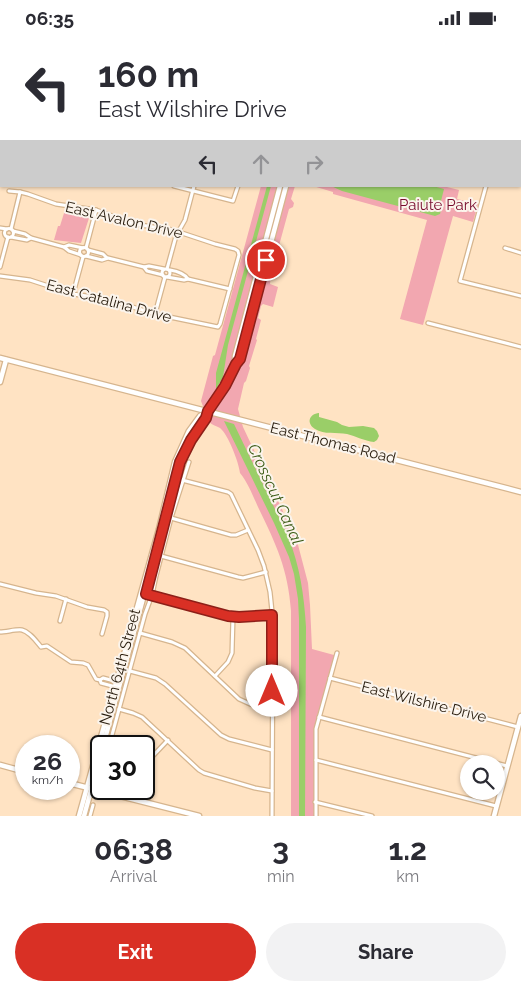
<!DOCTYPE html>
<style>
:root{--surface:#fff;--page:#f2f2f3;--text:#2b2b33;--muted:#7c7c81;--accent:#d93025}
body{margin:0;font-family:Raleway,sans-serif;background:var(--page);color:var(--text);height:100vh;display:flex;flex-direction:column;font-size:19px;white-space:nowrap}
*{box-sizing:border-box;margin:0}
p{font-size:16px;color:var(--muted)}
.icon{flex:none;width:28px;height:28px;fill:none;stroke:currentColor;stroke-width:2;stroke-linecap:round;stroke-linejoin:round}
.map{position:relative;height:781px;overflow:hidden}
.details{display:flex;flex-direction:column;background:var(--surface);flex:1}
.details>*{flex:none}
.top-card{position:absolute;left:0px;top:0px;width:521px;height:152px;box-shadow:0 1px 4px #0004;background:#fff;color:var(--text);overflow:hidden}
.controls{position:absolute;left:460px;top:720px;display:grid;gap:10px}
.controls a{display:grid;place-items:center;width:45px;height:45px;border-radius:50%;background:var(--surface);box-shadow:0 1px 4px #0004;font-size:25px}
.speed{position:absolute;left:15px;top:700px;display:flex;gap:10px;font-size:25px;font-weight:700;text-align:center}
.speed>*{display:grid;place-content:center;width:65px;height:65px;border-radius:50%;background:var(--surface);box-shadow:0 1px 4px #0004;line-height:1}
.speed small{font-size:12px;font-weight:400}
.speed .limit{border:2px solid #111;border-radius:8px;background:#fff;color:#111}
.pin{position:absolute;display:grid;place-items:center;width:42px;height:42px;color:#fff;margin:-21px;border:2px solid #fff;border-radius:50%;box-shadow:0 1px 5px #0007}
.me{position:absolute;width:55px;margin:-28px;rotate:0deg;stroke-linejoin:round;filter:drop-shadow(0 0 4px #0008)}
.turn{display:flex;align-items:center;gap:18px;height:105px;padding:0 15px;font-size:22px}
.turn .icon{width:65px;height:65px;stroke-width:2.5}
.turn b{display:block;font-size:35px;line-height:42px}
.lanes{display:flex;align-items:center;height:48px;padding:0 15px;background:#0003;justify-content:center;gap:25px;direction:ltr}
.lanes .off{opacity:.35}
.eta{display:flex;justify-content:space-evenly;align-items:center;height:85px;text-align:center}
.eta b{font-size:30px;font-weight:700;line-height:35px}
.primary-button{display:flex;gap:10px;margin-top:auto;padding:10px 15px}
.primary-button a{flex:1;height:58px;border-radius:30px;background:var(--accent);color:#fff;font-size:20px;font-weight:700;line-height:58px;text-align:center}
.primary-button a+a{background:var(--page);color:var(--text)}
.status{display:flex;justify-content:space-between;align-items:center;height:35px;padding:0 25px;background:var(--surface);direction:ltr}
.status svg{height:14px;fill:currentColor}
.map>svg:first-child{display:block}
.green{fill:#f2a7b0}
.water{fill:#9ace68}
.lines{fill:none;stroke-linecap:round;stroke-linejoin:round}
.street-casing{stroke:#d6b58e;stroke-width:5.5}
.secondary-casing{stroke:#d6b58e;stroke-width:7}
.street{stroke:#fff;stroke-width:3}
.secondary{stroke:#fff;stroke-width:4.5}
.route-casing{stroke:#8d1f18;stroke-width:12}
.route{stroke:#d93025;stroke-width:9}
.labels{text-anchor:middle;stroke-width:4;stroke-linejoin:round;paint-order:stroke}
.park-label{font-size:15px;fill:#780c2d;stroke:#fbf4ec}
.street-label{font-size:15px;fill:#271b0c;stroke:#fbf4ec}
.water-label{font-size:16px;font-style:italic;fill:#3c5c16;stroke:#fbf4ec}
</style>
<div class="status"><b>06:35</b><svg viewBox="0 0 49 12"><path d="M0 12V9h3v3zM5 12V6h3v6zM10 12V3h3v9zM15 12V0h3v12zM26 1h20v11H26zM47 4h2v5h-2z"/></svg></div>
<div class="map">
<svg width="521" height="781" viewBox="0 0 521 781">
<rect width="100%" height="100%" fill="#ffe3c3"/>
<g class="green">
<path d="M 261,151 L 295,151 L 291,164 L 294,168 L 293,172 L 289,174 L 271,240 L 270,249 L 278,252 L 273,272 L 263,269 L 261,271 L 258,283 L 261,285 L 256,304 L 257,305 L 249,331 L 250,333 L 246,346 L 244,348 L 238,374 L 243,392 L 297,506 L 308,548 L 310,570 L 312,614 L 334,620 L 337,618 L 316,694 L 316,781 L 291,781 L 291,576 C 288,534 276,509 258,472 C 253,461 248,448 240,438 C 239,428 228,399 220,393 C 217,391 212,390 209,387 L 201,366 L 213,321 L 215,320 Z"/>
<polygon points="313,151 443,151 459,155 457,164 478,169 473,187 453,181 423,290 400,284 427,185 333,159 333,157"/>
<polygon points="65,175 88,177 89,178 89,183 81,208 54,205 58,191 60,191"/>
</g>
<g class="water">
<polygon points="267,151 271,151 228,310 223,342 216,354 216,338"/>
<polygon points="331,151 433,151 444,154 440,170 441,175 440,179 435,181 342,156"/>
<path d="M 319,378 L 319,382 L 337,387 L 342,390 L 349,392 L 363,391 L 374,393 L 377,396 L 379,401 L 377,405 L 374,407 C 364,406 356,401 347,399 C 337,397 324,400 315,394 C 306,388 309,379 319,378 Z"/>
<path d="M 224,386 L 234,389 L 288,501 C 300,532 304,559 306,592 L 305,781 L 299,781 L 299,584 L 298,564 L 294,539 L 289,522 L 274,488 Z"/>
</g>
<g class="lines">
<g class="street-casing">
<g id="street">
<polyline points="14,1 15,0"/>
<polyline points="72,1 73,0"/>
<polyline points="121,1 121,0"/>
<polyline points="162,1 162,0"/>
<polyline points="201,1 201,0"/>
<polyline points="278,1 278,0"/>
<polyline points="353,1 354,0"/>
<polyline points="406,1 406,0"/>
<polyline points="484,1 484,0"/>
<polyline points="0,32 1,31"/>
<polyline points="0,66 1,67"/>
<polyline points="0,127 1,127"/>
<polyline points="0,147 1,142"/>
<polyline points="174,151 233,166 238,151"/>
<polyline points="486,151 460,246 521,261"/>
<polyline points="0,193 7,194"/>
<circle cx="9" cy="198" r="4.5"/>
<polyline points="11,194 20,157"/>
<polyline points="13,196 25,199 31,203 64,212 69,216 81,220"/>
<polyline points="11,202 27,205 31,203"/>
<polyline points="64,212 69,210 83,213"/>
<circle cx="84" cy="217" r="4.5"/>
<polyline points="86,213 96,175"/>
<polyline points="505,213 521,218"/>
<polyline points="88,215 103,219 107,223"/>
<polyline points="86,221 102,225 108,223 144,232 147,236 163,240"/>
<polyline points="0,232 8,202"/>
<polyline points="144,232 149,231 164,234"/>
<circle cx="166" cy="238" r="4"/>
<polyline points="167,234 176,201 185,185 194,151"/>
<path d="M 170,235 C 176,236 184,238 188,244"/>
<polyline points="0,241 30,245 73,259 107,264 155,279 218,292 220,289 239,220 238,216 235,214 215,209 173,195 134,189 96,175 56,169 28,159 20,157 9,156"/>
<polyline points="167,242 184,245 188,244 230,254"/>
<polyline points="73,259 83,222"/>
<polyline points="155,279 165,242"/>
<polyline points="428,288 521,312"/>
<polyline points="182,445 228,457 231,459 258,515 264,531 270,557 273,586 272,781"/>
<polyline points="171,483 231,500 236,500 248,495"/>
<polyline points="161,521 238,542 243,543 266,537"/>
<polyline points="0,549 36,558 56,561 87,572 104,575 107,577 107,581 102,599"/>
<polyline points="146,559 228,581 239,582 272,580"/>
<polyline points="60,586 66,564"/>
<path d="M 0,597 C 6,597 17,594 22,595 C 30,597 36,606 41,612 L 47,611 L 71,627 L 83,628 L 88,630 L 96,644 L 100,645 L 103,643 L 118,647"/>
<polyline points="140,598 172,607 185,613 239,664 250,669 272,674"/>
<polyline points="130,636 156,643 165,649 221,700 229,704 272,715"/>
<polyline points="215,641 228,627 232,618 233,582"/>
<polyline points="330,643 518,692"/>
<polyline points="100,645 101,648 116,652"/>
<polyline points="119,674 133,678 142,682 199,735 204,738 255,753 272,756"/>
<polyline points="319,682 507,731"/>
<polyline points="109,711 145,579 152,560 156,541 171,483 189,427"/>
<polyline points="316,725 496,771"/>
<polyline points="96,740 101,736"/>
<polyline points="144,740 149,725 168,705"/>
<polyline points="137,765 140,754"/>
<polyline points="315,767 372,781"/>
<polyline points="90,781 93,770"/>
<polyline points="316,781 316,694 337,618"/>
</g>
</g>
<g class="secondary-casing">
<g id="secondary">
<polyline points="327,0 331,1"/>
<polyline points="321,1 322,0"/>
<polyline points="520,50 521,50"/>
<polyline points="0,323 521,457"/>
<polyline points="235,329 235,321 280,151"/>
<polyline points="0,347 6,325"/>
<polyline points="103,711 180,427 191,405 206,383 208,376 225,351 235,329 240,324 286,151"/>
<polyline points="0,730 26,737"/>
<polyline points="69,748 199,781"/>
<polyline points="79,781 159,494 175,427 189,396 200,381 207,377"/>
<polyline points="84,781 101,719"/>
<polyline points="494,781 521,681"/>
</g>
</g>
<use href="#street" class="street"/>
<use href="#secondary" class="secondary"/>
</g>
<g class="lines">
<g class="route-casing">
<polyline id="route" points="266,225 240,324 236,329 225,351 208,376 206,383 191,405 180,427 146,559 228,581 239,582 272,580 272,656"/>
</g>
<use href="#route" class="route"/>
</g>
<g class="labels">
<g class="park-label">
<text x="438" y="175">Paiute Park</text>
</g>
<g class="street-label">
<text transform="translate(124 185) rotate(13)" y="5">East Avalon Drive</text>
<text transform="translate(109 266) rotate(15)" y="5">East Catalina Drive</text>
<text transform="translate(333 408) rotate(14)" y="5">East Thomas Road</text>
<text transform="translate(120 632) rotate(-75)" y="5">North 64th Street</text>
<text transform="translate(424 667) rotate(14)" y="5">East Wilshire Drive</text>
</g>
<g class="water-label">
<text transform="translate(276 459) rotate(65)" y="6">Crosscut Canal</text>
</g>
</g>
</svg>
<div class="controls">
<a><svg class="icon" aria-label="search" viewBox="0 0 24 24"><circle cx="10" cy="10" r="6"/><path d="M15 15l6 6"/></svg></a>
</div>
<div class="speed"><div>26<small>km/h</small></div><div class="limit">30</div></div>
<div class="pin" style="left:266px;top:225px;background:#d93025"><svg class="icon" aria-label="arrive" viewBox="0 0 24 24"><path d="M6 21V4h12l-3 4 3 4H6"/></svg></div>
<svg class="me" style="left:272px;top:656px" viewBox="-20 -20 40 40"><circle r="19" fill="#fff"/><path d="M0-13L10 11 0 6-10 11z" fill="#d93025"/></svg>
<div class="top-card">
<div class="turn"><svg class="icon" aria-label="left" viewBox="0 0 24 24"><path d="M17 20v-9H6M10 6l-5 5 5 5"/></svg><div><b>160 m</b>East Wilshire Drive</div></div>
<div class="lanes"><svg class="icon" aria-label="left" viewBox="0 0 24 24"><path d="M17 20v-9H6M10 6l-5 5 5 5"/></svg><svg class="icon off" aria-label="ahead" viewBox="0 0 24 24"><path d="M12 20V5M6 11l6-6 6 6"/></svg><svg class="icon off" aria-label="right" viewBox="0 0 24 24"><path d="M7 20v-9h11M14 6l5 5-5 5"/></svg></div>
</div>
</div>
<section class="details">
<div class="eta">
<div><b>06:38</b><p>Arrival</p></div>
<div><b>3</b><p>min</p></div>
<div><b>1.2</b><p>km</p></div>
</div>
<div class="primary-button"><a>Exit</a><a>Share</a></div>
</section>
